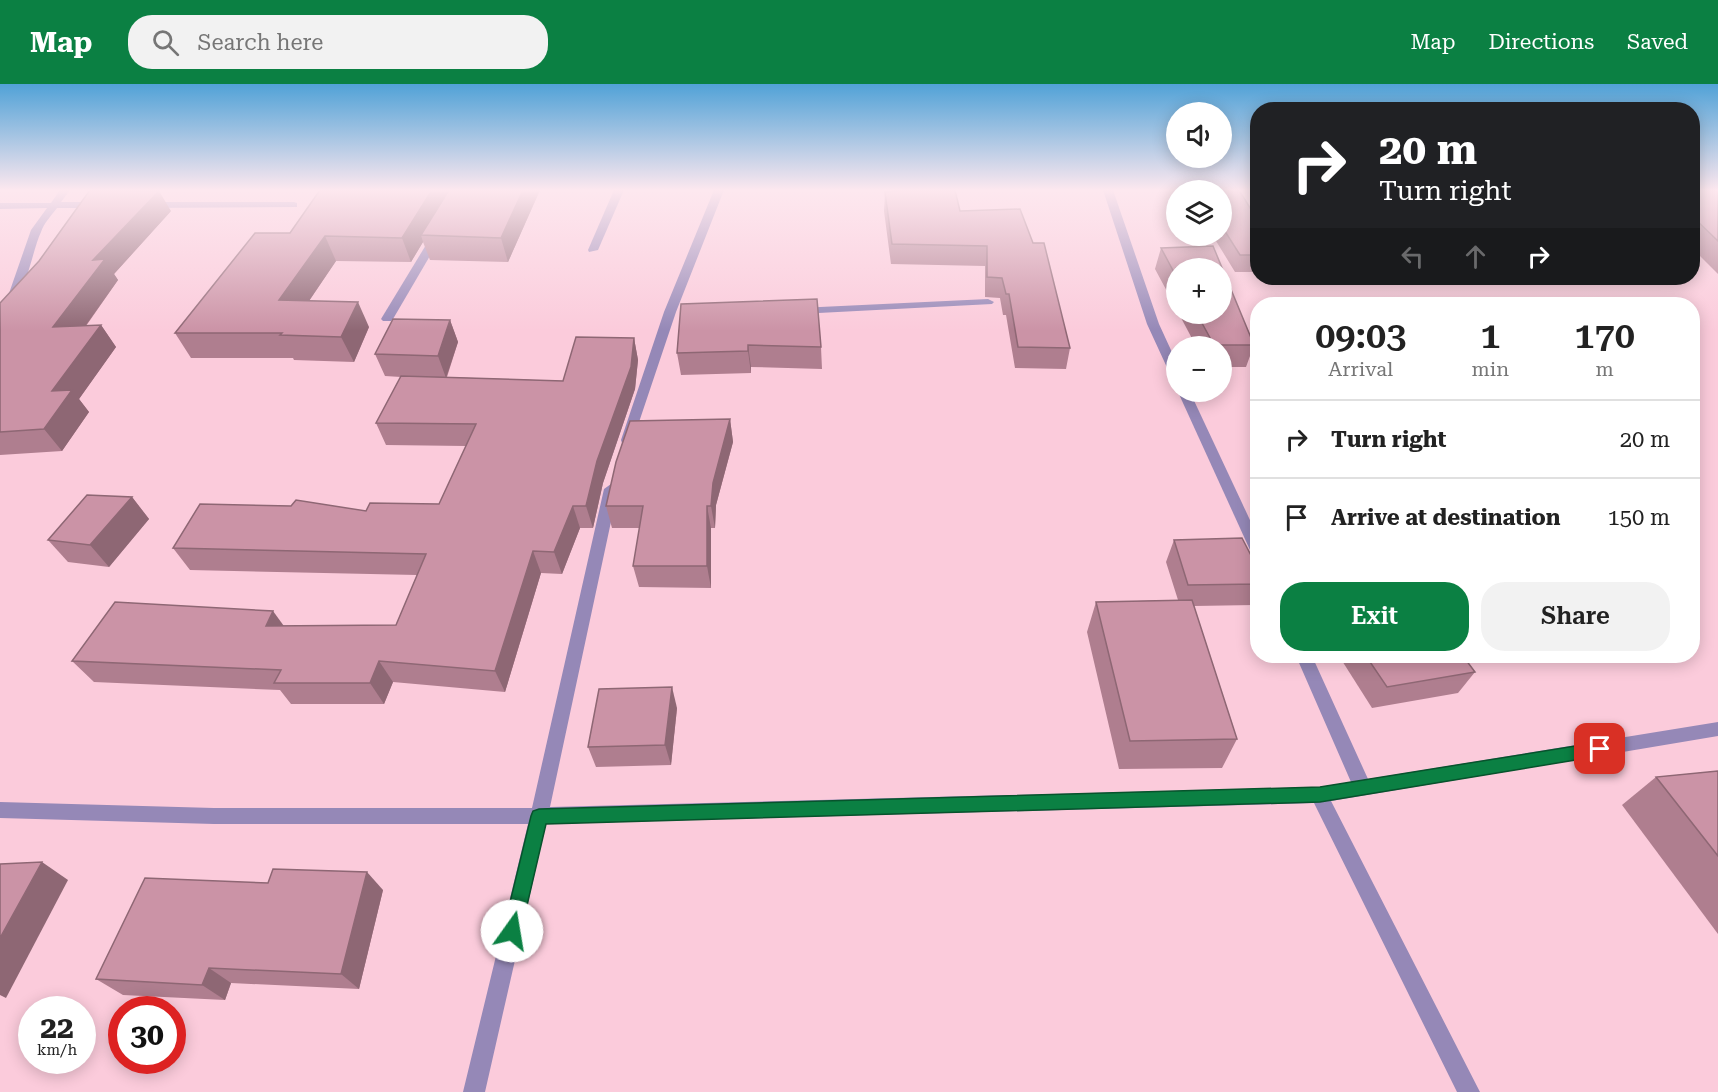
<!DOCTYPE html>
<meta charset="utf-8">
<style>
:root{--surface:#fff;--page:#f2f2f2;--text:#222;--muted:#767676;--line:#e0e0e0;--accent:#0b8043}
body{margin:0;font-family:"Roboto Serif",serif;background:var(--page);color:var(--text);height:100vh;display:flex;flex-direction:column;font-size:22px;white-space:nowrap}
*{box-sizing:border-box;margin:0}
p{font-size:20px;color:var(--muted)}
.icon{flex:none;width:33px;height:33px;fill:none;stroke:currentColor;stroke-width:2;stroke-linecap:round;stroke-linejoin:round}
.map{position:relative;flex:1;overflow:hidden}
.side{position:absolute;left:1250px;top:213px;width:450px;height:366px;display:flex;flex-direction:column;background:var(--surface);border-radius:24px;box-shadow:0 3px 15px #0003}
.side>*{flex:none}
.top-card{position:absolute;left:1250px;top:18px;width:450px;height:183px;border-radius:24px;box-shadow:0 3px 15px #0003;background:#202124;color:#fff;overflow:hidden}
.buttons{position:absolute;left:1166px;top:18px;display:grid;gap:12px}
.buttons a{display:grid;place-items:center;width:66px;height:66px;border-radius:50%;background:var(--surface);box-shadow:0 3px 15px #0003;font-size:30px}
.speed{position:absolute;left:18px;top:912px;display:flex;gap:12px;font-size:30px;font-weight:700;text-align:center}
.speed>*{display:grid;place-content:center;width:78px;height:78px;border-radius:50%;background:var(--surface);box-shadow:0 3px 15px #0003;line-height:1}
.speed small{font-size:15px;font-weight:400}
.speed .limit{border:9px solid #d22;background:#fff;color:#111}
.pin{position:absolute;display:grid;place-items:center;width:51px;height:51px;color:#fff;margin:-26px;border-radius:12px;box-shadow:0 3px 9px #0006}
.me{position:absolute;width:66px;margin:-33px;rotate:13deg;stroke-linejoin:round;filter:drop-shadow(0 0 4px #0008)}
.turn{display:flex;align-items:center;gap:21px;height:126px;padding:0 30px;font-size:27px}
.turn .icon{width:78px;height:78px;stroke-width:2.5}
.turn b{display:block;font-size:42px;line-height:51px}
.lanes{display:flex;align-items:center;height:57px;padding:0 30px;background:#0003;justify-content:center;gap:30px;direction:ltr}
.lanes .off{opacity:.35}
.eta{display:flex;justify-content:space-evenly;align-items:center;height:102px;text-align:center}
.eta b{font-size:36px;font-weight:600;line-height:42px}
.cta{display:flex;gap:12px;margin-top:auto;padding:12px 30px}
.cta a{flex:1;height:69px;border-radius:24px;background:var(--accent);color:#fff;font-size:24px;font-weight:600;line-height:69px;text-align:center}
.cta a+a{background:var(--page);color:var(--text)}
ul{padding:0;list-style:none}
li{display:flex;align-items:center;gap:18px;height:78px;padding:0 30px;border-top:2px solid var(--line)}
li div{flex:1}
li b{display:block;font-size:22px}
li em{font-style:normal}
header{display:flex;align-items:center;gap:36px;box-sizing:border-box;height:84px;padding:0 30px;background:var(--accent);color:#fff}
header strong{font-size:28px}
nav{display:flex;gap:33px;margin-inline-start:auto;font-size:21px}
.search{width:420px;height:54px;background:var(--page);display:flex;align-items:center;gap:15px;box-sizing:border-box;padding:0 21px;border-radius:24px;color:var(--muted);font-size:22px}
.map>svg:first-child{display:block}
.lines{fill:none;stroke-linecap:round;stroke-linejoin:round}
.street{fill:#9588b7;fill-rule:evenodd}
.wall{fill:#af7e8f}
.shaded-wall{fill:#8e6774}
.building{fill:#cb93a6;stroke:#8e6774;stroke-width:1.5}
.route{fill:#0b8043;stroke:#07532c;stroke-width:1.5}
</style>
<header>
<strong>Map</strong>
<div class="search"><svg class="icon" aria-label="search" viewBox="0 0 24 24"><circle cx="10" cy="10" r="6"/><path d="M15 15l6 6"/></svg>Search here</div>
<nav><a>Map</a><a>Directions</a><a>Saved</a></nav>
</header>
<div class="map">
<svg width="1718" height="1008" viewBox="0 0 1718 1008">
<rect width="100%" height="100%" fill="#fbcbdb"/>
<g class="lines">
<g class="street">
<path d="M 60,106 L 70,106 L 61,118 L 99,118 L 104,121 L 99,124 L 57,124 C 51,132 44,139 41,148 C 31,169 23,228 0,235 L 0,225 L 6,218 L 31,146 L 47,124 L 0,125 L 0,119 L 51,119 Z"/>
<polygon points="614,106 624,106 598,166 589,168 588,166"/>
<polygon points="714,106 724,106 676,228 633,356 632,359 622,359 621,356 664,228"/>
<polygon points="1103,106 1113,106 1159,240 1176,277 1176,294 1170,290 1147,240"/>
<polygon points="294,118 297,119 297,123 147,124 142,121 147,118"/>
<polygon points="432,151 441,153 393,235 391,237 383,237 381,235"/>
<polygon points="988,215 994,218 992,220 799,230 793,227 799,224"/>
<polygon points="1178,308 1190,308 1257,451 1257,471 1250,466"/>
<polygon points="611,400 618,405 550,723 1319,703 1351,698 1296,572 1312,572 1368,695 1718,638 1718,652 1331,717 1480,1008 1457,1008 1314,719 546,740 485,1008 463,1008 528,740 214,740 0,734 0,718 214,724 532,724 604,405"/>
</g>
</g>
<g class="wall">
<polygon points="540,106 508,178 430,176 423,158 411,178 336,177 309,217 369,243 354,278 294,276 293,274 191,274 175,249 290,149"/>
<polygon points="894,106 955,106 960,127 1070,264 1066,285 1015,284 1006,231 1003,231 1000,214 985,213 985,182 891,180 884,127 885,108 894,107"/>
<polygon points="1197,106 1239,106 1257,135 1257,188 1235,188 1213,152 1221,152 1221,106"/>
<polygon points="1692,106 1718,108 1718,190 1692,164"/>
<polygon points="171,127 114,190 118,196 86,242 101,241 116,263 79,315 89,328 62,367 0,371 0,219"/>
<polygon points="1161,164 1254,261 1246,283 1221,283 1221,262 1196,262 1179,230 1221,230 1176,184 1176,224 1155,185"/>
<polygon points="681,220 821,263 822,285 751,283 751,289 681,291 677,269"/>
<polygon points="450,236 458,258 447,293 563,297 634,254 638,276 635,305 603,399 593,444 580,444 562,490 541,489 505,608 393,598 384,620 291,620 280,606 94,598 72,577 284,542 396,541 417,491 190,486 173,464 366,427 439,420 466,362 386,361 376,339 401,293 385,292 375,270"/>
<polygon points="730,335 733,358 716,421 715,444 711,444 711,504 639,503 633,482 640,444 612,444 606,422"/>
<polygon points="132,413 149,435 109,483 68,478 48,456"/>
<polygon points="1174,456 1257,483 1257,516 1254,521 1194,522 1237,655 1222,684 1119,685 1087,548 1096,518 1178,516 1166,478"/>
<polygon points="1339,572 1463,572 1475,588 1458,609 1372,624"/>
<polygon points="677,624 671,681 596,683 588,663"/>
<polygon points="1718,687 1718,850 1622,721 1656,693"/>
<polygon points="268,799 383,806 359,905 231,899 225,916 123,911 96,895"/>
</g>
<g class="shaded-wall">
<polygon points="432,106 455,106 421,151 423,158 411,178 402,154"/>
<polygon points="523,106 540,106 508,178 501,154"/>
<polygon points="159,107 171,127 114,190 118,196 69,265 53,243 93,176"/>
<polygon points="325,152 336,177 292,242 279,216"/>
<polygon points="358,218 369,243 354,278 341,253"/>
<polygon points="450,236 458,258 446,294 438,272"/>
<polygon points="101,241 116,263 79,315 89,328 62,367 44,345 52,307"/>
<polygon points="634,254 638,276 635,305 603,399 593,444 586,422 597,377"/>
<polygon points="748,261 751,283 751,289 748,267"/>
<polygon points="730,335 733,358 716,421 715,444 711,422 713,399"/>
<polygon points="132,413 149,435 109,483 90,461"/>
<polygon points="573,422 580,444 562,490 554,468"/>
<polygon points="707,422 711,444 711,504 707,482"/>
<polygon points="533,467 541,489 505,608 495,587"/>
<polygon points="273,527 289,549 266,542"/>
<polygon points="379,577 393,598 384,620 370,599"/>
<polygon points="672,603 677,624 671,681 665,661"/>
<polygon points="42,778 68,796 6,914 0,911 0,854"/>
<polygon points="367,788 383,806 359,905 341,890"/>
<polygon points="209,884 231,899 225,916 202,901"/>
</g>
<g class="building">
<polygon points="90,106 159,107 93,176 105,175 53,243 101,241 52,307 72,306 44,345 0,348 0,219 39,177"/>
<polygon points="320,106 432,106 402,154 325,152 279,216 358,218 341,253 280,251 282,249 175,249 255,149 290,149"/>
<polygon points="449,106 523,106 501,154 421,151"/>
<polygon points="897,106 955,106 960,127 1020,125 1033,159 1044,159 1070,264 1018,263 1009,210 1006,210 1002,194 987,193 987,162 892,160 885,108 897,107"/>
<polygon points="1199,106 1239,106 1257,135 1257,171 1240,171 1221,141 1221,106"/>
<polygon points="1692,106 1714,106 1718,108 1718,157 1692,132"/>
<polygon points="1213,162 1254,261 1214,261 1197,230 1221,230 1221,184 1176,184 1176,192 1161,164"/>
<polygon points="817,215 821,263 748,261 748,267 677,269 681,220"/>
<polygon points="393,235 450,236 438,272 375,270"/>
<polygon points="576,253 634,254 631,283 597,377 586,422 573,422 554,468 533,467 495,587 379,577 370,599 274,599 281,586 72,577 115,518 273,527 266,542 396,541 426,470 173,464 200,420 291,422 296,416 366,427 370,419 439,420 476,340 376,339 401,292 563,297"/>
<polygon points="730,335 713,399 711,422 707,422 707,482 633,482 643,422 606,422 616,378 630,337"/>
<polygon points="87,411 132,413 90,461 48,456"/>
<polygon points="1242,454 1257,483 1257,500 1188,501 1174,456"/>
<polygon points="1192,516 1237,655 1130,657 1096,518"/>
<polygon points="1366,572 1463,572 1475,588 1387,603"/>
<polygon points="672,603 665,661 588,663 599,605"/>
<polygon points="1718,687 1718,772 1656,693"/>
<polygon points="42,778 0,854 0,780"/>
<polygon points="273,785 367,788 341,890 209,884 202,901 96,895 145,794 268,799"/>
</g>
<linearGradient id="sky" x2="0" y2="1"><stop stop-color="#51a2d7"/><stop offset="0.43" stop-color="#fde8ef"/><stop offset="1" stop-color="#fde8ef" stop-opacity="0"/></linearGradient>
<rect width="1718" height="247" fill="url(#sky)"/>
<polygon class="route" points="1600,658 1605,660 1608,665 1605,670 1600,672 1320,718 546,740 521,847 518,853 512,856 506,853 503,847 531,732 533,727 539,725 1320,703"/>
</svg>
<div class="buttons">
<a><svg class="icon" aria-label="sound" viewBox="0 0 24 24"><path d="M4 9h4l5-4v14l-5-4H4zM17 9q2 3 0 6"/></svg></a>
<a><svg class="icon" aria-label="layers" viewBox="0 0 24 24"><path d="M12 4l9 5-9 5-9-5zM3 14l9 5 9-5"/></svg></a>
<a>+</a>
<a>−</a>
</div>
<div class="speed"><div>22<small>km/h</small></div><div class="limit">30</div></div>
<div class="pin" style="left:1600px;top:665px;background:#d93025"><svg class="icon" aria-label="arrive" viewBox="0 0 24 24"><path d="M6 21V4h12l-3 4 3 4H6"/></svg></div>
<svg class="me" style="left:512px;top:847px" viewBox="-20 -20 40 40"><circle r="19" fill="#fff"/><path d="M0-13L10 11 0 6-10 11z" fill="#0b8043"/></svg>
<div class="top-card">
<div class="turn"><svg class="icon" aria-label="right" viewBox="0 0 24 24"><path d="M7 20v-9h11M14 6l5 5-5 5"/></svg><div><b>20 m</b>Turn right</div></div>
<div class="lanes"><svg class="icon off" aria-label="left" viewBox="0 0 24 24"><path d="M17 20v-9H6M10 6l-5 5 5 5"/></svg><svg class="icon off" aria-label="ahead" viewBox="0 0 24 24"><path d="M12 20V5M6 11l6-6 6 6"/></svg><svg class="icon" aria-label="right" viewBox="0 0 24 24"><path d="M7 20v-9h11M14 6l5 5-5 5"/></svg></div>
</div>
<section class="side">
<div class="eta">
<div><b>09:03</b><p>Arrival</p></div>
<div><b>1</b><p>min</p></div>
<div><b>170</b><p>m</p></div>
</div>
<ul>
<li><svg class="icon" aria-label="right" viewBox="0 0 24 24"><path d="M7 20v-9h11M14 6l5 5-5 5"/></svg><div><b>Turn right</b></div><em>20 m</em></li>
<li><svg class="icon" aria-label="arrive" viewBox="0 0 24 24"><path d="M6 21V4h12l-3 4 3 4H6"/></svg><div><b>Arrive at destination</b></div><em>150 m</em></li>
</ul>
<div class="cta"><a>Exit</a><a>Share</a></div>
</section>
</div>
